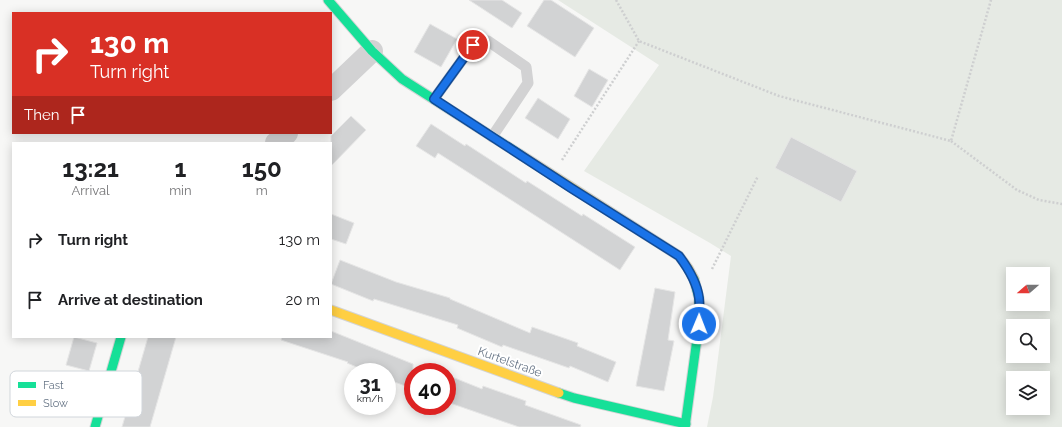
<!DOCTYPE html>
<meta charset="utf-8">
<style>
:root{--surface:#fff;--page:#f2f2f2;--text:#202124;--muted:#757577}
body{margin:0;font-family:Raleway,sans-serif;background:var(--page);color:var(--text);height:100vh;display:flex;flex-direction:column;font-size:15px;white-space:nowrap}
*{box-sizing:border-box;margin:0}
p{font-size:13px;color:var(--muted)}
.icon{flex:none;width:22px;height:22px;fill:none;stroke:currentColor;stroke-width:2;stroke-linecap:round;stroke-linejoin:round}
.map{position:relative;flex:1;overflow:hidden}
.panel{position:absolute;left:12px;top:142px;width:320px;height:196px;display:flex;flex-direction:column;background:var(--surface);border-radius:0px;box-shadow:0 2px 10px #0003}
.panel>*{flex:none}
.banner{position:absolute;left:12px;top:12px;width:320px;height:122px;border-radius:0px;box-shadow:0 2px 10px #0003;background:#d93025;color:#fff;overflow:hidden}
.needle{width:26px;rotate:250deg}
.tools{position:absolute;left:1006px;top:267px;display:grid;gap:8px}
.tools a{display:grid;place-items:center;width:44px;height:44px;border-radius:0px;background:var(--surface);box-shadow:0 2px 10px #0003;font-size:20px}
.speed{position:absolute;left:344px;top:363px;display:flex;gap:8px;font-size:20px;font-weight:700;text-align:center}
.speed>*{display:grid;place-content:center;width:52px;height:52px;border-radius:50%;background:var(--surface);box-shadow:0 2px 10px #0003;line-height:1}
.speed small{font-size:10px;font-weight:400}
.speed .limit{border:6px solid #d22;background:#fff;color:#111}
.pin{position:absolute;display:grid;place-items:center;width:34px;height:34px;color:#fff;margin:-17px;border:2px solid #fff;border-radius:50%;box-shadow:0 1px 4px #0007}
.me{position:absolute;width:44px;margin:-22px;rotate:1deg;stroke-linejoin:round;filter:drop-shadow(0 0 3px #0008)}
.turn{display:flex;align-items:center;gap:14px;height:84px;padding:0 12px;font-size:18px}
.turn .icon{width:52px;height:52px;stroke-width:2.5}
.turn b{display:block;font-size:28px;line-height:34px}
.then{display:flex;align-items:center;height:38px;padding:0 12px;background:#0003;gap:8px;font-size:15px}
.eta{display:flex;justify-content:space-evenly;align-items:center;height:68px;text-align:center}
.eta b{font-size:24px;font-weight:700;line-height:28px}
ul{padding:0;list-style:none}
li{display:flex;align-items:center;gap:12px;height:60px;padding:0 12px}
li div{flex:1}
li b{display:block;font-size:15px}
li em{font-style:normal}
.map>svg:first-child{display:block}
.green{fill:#e6eae4;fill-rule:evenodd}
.building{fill:#d2d3d4;stroke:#e6e6e6}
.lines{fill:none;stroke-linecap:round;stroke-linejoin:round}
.fast-casing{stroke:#d3d4d5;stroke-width:11}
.slow-casing{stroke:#d3d4d5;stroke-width:11}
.path{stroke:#cecfd0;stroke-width:2.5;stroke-dasharray:2 2;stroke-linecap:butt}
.lane{stroke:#d2d2d3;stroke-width:11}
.street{stroke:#d2d2d3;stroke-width:22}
.fast{stroke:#16e098;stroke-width:9}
.slow{stroke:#ffcf43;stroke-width:9}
.route-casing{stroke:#114b97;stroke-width:10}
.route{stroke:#1a73e8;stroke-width:7}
.labels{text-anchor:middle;stroke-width:4;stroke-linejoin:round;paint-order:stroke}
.street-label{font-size:12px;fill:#677586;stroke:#fff}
.key{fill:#fff;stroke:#d1d6db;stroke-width:1}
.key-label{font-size:11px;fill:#677586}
</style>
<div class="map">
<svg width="1062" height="427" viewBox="0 0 1062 427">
<rect width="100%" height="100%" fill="#f7f7f6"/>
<path class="green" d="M 558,0 L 1062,0 L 1062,427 L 707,427 L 713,397 L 731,256 L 710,243 L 584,171 L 659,65 ZM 1013,274 L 1043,274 L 1043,304 L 1013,304 ZM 1013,326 L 1043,326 L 1043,356 L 1013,356 ZM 1013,378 L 1043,378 L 1043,408 L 1013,408 Z"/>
<g class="building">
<polygon points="469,0 502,0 522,13 512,28"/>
<polygon points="544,0 551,0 594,28 575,57 527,26"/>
<polygon points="430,24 457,39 441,67 414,52"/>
<polygon points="589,69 608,80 592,107 574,96"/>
<polygon points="538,98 570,119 558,139 525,118"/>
<polygon points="351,116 366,130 331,166 331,136"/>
<polygon points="431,124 465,146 466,144 526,183 527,181 582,216 583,214 635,247 620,270 438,153 435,158 416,146"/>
<polygon points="791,137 857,171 841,202 775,168"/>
<polygon points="331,214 354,223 346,244 331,239"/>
<polygon points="340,260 396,282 450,298 450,299 530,333 532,327 578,343 577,346 616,362 608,382 570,366 569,368 503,345 502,347 457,328 458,325 374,299 373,301 331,284"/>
<polygon points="655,288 675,292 668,340 674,341 664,391 636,386"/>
<polygon points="331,331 413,364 413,389 387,379 387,372 369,372 347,363 348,362 281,340 282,337 331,337"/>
<polygon points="74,337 97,343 89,371 66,365"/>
<polygon points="148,337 176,337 150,427 122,427"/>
<polygon points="447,375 482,389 483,386 526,401 525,405 581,425 580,427 519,427 447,402"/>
</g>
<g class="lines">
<g class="fast-casing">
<g id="fast">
<polyline points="328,0 372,51 402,79 521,155"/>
<polyline points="559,393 574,398 686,424"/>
<polyline points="95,427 121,337"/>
<polyline points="685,427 699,324 699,298 694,279"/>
</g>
</g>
<g class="slow-casing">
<g id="slow">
<polyline points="521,155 679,256 688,268 694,279"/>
<polyline points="331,310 559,393"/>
</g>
</g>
<g class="path">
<polyline points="616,0 639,41 779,96 951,141 991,0"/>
<polyline points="951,141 1017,190 1039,200 1062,204"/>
<polyline points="562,160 639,41"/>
<polyline points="712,269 758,176"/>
</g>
<polyline class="lane" points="434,99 473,45 488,41 526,67 528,83 492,137"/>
<g class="street">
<polyline points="331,90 372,51"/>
<polyline points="276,143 287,133"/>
</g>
<use href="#fast" class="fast"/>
<use href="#slow" class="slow"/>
</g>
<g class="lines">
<g class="route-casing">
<path id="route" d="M 473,45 L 434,99 L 571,188 L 679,256 C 688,268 697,282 699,298 C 700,306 699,315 699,324"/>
</g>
<use href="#route" class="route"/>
</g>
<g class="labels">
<g class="street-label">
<text transform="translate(510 362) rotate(20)" y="4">Kurtelstraße</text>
</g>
</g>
<rect x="10" y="371" width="132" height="46" rx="6" class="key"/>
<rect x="18" y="382" width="18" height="6" fill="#16e098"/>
<rect x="18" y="400" width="18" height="6" fill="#ffcf43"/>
<g class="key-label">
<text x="43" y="389">Fast</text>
<text x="43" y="407">Slow</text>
</g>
</svg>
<div class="tools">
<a><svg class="needle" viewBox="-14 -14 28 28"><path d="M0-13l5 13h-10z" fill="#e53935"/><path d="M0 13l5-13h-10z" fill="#757577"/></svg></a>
<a><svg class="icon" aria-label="search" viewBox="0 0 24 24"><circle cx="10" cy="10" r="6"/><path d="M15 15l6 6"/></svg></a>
<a><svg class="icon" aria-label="layers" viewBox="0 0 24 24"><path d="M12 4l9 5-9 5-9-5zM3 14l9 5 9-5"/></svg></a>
</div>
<div class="speed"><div>31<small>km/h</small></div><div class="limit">40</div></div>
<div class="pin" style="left:473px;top:45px;background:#d93025"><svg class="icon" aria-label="arrive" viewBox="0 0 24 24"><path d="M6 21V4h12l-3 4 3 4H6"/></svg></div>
<svg class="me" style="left:699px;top:324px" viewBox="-20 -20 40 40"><circle r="17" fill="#1a73e8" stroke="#fff" stroke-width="3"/><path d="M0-11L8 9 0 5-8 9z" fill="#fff"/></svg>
<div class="banner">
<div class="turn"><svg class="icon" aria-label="right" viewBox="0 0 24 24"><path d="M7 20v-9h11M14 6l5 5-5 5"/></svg><div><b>130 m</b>Turn right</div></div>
<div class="then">Then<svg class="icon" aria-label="arrive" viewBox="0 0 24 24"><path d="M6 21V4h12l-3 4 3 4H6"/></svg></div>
</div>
<section class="panel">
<div class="eta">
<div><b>13:21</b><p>Arrival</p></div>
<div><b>1</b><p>min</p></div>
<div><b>150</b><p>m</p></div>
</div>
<ul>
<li><svg class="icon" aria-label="right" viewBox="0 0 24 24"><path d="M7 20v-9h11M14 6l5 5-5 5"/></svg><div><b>Turn right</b></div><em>130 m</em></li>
<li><svg class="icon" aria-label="arrive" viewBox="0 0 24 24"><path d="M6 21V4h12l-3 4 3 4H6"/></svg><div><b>Arrive at destination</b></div><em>20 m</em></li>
</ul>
</section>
</div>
